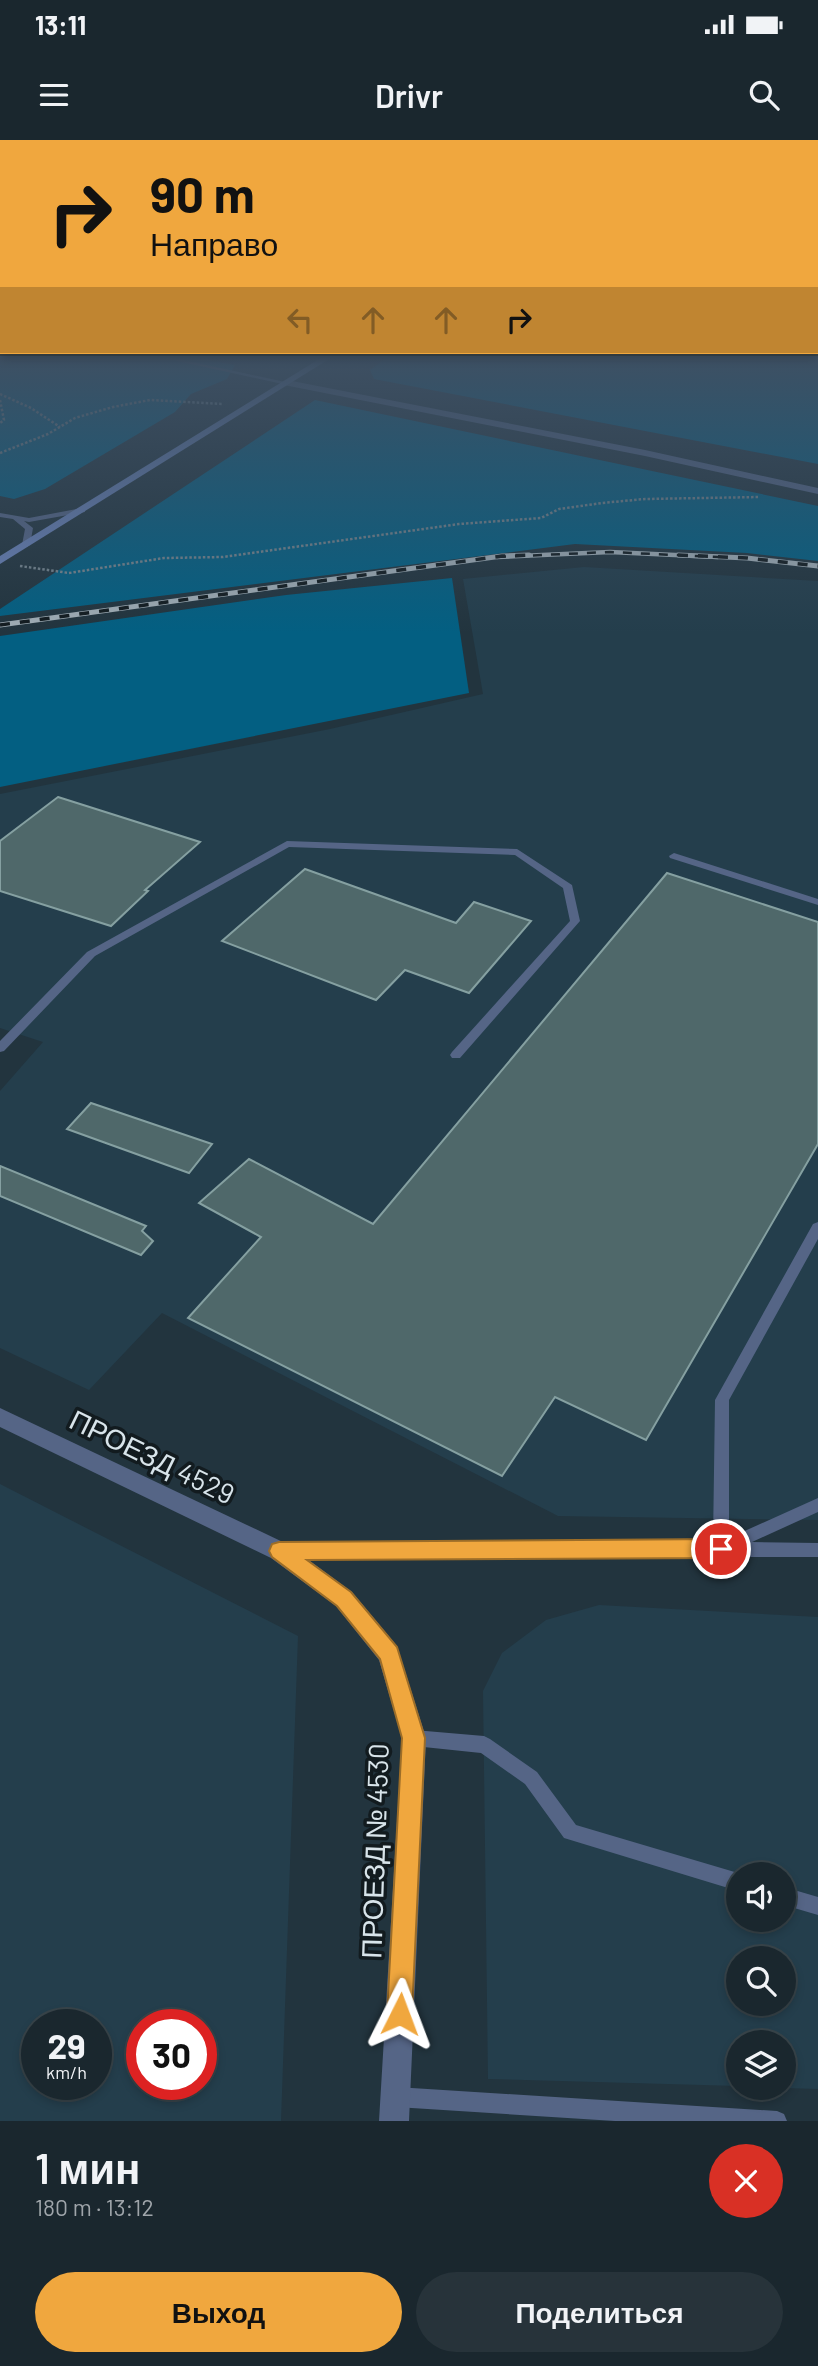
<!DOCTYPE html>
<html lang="ru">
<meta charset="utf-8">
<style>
:root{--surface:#1a272e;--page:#27333a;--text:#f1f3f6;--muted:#9fa5aa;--line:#38444a;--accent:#f0a73e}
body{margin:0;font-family:Barlow,sans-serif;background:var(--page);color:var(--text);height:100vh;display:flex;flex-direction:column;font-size:26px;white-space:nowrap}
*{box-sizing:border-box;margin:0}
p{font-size:23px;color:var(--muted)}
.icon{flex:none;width:38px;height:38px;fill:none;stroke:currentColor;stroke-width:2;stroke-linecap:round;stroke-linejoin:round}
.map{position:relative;height:1981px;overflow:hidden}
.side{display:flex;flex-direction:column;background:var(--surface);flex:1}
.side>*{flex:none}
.hud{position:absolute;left:0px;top:0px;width:819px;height:214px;box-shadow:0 4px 10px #0003,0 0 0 2px var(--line);background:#f0a73e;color:#111;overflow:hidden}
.buttons{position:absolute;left:726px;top:1722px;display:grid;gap:14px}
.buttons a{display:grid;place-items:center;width:70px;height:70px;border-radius:50%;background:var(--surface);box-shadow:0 4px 10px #0003,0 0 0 2px var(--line);font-size:35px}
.speed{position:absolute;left:21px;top:1869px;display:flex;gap:14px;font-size:35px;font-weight:700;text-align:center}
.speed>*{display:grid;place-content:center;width:91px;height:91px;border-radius:50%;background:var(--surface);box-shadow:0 4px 10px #0003,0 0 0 2px var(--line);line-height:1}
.speed small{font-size:18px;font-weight:400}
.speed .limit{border:10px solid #d22;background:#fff;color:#111}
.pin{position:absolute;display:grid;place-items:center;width:60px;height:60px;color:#fff;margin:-30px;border:4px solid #fff;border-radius:50%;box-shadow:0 2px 7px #0007}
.me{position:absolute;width:77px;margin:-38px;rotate:3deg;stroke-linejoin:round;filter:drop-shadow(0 0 5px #0008)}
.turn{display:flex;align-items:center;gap:24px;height:147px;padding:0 35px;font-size:32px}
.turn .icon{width:91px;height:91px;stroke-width:2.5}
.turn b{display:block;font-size:49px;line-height:60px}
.lanes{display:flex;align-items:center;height:66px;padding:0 35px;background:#0003;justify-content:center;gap:35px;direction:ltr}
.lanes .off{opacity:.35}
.round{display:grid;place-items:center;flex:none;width:74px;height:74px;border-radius:37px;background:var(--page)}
.summary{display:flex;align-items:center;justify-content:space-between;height:119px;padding:0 35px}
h1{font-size:42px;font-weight:600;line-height:52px}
.cta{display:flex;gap:14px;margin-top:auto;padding:14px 35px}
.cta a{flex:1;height:80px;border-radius:42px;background:var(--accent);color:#111;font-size:28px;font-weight:600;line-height:80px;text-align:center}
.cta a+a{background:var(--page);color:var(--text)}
.status{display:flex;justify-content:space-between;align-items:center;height:49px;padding:0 35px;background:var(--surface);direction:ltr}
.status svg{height:19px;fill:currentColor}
header{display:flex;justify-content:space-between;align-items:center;height:91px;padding:0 35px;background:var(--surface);font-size:32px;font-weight:600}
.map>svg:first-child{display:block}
.built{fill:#243e4c;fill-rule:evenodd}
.green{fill:#035f82}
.building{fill:#4f686a;stroke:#85a0a1;stroke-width:2}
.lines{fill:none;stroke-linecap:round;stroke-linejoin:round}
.path{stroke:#75848d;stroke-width:2.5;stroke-dasharray:2.5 2;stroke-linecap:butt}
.service{fill:#556586;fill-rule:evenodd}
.minor{fill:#556586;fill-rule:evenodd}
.tertiary{fill:#556586;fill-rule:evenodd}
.secondary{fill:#6880b5;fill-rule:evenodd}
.rail-far1-casing{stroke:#a0adb5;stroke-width:4.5}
.rail-casing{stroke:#a0adb5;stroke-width:5}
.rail-far1{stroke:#121b1f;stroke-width:2.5;stroke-dasharray:9;stroke-linecap:butt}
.rail{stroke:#121b1f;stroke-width:3.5;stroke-dasharray:10;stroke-linecap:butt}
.route{fill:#f0a73e;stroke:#9c6d28;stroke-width:2}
.labels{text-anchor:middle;stroke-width:7;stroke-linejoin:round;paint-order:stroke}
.near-street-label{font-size:28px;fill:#d8e4ea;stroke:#121b1f}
</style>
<div class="status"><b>13:11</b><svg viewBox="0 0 49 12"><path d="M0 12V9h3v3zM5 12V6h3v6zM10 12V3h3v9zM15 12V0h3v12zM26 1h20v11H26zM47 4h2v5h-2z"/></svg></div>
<header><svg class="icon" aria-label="menu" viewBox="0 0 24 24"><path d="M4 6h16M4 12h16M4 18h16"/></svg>Drivr<svg class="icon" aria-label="search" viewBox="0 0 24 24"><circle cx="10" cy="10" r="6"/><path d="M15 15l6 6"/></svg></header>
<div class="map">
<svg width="818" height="1981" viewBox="0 0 818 1981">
<rect width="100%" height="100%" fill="#22343e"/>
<g class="built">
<polygon points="584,427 818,441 818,1380 558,1376 162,1173 89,1250 0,1208 0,951 43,902 0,888 0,654 330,589 483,554 463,439"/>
<path d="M 0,1344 L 298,1496 L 281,1981 L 0,1981 ZM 37,1885 L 96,1885 L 96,1944 L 37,1944 ZM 142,1885 L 201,1885 L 201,1944 L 142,1944 Z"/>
<path d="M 599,1465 L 818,1477 L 818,1949 L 784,1948 L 784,1902 L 738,1902 L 738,1946 L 488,1939 L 483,1551 L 502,1513 L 546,1480 ZM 738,1734 L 784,1734 L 784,1780 L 738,1780 ZM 738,1818 L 784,1818 L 784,1864 L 738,1864 Z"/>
</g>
<g class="green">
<polygon points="0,216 187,216 235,225 227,239 191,254 175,272 45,349 14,359 0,356"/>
<polygon points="389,216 818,216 818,324 374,239 370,230"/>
<polygon points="315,260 818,366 818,421 747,413 575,404 0,476 0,469"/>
<polygon points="452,438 469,553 0,647 0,496 286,455"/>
</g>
<g class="building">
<polygon points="58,657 200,702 145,750 148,751 111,786 0,751 0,701"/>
<polygon points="305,729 456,783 474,762 531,781 469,853 405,830 376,860 222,801"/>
<polygon points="667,733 818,782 818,1004 646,1300 555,1257 502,1336 188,1178 261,1097 199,1063 249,1019 373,1084"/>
<polygon points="91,963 212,1004 189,1033 67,989"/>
<polygon points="0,1026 146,1086 142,1091 153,1101 141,1115 0,1056"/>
</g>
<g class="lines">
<g class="path">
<polyline points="0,254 31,268 60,287"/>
<polyline points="0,260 4,280 0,283"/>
<polyline points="0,313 48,294 75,278 113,267 150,260 223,264"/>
<polyline points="20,426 69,433 164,418 223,417 459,384 541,378 559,369 602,363 645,359 760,357"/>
</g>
<g class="service">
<polygon points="154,216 165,216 290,243 287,245"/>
<polygon points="82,368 85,368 85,372 29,382 24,381 33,388 30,405 26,407 22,405 25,389 13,379 0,377 0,373 29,378"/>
<polygon points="287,701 517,709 572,745 580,781 460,918 452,918 450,915 452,912 570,781 563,748 515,715 289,707 95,816 4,911 0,912 0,901 87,812"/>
<polygon points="674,713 818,759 818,765 670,718 669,716"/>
<polygon points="818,1082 818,1099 729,1260 729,1398 818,1358 818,1372 752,1402 818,1403 818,1417 279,1418 273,1416 271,1411 273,1406 279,1404 713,1402 715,1260 813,1084"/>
<polygon points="414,1590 484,1596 490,1599 537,1632 576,1685 738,1733 742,1734 738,1734 738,1751 564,1698 525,1644 481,1613 414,1606 408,1604 405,1598 408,1592"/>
<polygon points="784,1747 818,1757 818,1775 784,1765"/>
<polygon points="396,1947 777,1971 784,1974 787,1981 615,1981 396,1967 389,1964 386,1957 389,1950"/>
</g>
<polygon class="minor" points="0,1268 287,1404 352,1452 397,1506 426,1598 409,1981 379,1981 402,1598 379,1520 336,1466 271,1418 0,1287"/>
<polygon class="tertiary" points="287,240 645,310 818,348 818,354 645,316 284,245"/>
<polygon class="secondary" points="324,216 334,216 0,424 0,416"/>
<g class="rail-far1-casing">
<polyline id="rail-far1" points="497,417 610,412 718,417"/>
</g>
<g class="rail-casing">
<g id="rail">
<polyline points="678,415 747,418 818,426"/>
<polyline points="0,485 502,416 529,415"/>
</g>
</g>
<use href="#rail-far1" class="rail-far1"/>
<use href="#rail" class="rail"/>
</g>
<linearGradient id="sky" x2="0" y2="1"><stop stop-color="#131d22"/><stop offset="0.44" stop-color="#3e5063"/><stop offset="1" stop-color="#3e5063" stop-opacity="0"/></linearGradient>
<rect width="818" height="493" fill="url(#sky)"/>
<polygon class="route" points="721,1399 729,1402 732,1409 729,1415 721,1418 307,1420 351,1452 397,1507 425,1598 412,1874 409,1883 400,1887 391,1883 387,1874 402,1598 380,1519 337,1466 272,1417 269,1411 272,1404 279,1402"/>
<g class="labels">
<g class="near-street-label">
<text transform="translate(152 1317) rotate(26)" y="10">ПРОЕЗД 4529</text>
<text transform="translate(375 1711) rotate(-88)" y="10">ПРОЕЗД № 4530</text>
</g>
</g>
</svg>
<div class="buttons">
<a><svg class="icon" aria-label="sound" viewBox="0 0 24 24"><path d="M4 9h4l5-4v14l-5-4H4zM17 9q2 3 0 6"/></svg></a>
<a><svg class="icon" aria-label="search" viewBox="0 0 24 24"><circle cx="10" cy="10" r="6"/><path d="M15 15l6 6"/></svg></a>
<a><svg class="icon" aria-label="layers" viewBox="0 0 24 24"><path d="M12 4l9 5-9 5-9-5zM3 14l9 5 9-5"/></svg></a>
</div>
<div class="speed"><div>29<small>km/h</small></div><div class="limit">30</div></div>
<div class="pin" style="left:721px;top:1409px;background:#d93025"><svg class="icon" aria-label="arrive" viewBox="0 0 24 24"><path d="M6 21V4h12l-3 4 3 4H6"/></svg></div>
<svg class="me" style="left:400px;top:1874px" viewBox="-20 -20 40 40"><path d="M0-17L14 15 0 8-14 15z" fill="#f0a73e" stroke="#fff" stroke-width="4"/></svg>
<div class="hud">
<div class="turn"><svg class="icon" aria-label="right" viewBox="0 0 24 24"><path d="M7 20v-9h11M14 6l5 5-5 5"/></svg><div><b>90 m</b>Направо</div></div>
<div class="lanes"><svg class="icon off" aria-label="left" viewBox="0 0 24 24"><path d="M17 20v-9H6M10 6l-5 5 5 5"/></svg><svg class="icon off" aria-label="ahead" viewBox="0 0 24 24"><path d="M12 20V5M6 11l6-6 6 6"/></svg><svg class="icon off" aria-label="ahead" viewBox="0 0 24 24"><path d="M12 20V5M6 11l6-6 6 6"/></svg><svg class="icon" aria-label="right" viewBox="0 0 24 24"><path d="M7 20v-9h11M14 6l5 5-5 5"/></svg></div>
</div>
</div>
<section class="side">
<div class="summary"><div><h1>1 мин</h1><p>180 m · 13:12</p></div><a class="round" style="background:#d93025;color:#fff"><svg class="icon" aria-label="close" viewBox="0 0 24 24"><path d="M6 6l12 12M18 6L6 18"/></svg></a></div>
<div class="cta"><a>Выход</a><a>Поделиться</a></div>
</section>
